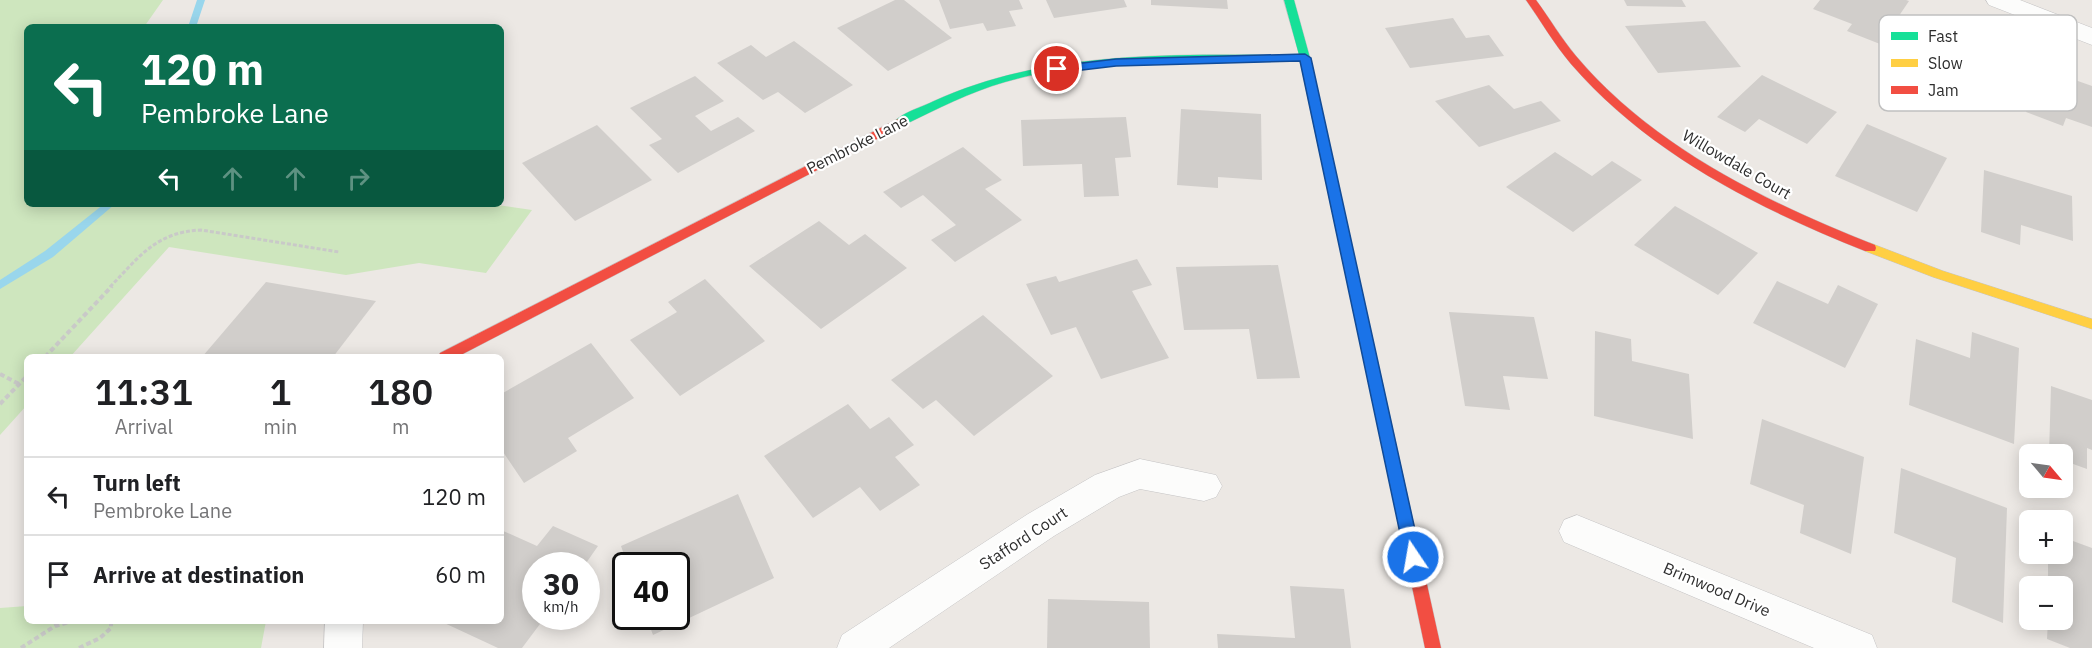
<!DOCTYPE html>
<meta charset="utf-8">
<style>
:root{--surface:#fff;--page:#f2f2f2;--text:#202124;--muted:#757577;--line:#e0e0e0}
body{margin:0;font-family:"IBM Plex Sans",sans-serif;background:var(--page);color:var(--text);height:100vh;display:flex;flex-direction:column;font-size:22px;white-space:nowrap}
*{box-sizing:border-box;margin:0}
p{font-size:20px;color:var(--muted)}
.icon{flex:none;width:33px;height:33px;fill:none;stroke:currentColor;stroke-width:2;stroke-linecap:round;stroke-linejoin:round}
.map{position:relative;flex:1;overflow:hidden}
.panel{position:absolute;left:24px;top:354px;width:480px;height:270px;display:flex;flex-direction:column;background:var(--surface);border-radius:9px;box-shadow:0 3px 15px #0003}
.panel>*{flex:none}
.top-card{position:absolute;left:24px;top:24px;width:480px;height:183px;border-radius:9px;box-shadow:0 3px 15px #0003;background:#0b6e4f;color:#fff;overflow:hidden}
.needle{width:39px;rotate:119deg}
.controls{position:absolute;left:2019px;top:444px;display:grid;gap:12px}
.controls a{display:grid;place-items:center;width:54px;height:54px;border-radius:9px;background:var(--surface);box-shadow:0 3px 15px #0003;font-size:30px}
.speed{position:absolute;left:522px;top:552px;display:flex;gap:12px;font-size:30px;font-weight:700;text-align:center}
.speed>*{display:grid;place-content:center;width:78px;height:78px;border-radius:50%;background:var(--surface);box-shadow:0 3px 15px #0003;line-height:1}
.speed small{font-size:15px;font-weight:400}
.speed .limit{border:3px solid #111;border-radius:9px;background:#fff;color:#111}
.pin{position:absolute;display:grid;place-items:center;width:51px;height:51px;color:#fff;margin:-26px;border:3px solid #fff;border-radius:50%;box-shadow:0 2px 6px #0007}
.me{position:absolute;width:66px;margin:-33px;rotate:348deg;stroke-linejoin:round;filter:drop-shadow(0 0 4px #0008)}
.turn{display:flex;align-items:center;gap:21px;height:126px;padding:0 18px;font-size:27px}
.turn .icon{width:78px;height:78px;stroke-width:2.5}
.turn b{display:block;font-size:42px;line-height:51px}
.lanes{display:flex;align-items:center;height:57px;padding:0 18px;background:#0003;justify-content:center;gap:30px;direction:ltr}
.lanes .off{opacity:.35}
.eta{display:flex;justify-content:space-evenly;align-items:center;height:102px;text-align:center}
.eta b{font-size:36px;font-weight:600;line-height:42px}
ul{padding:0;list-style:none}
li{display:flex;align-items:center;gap:18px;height:78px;padding:0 18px;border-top:2px solid var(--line)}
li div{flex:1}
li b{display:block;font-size:22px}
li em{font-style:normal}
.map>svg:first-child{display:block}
.green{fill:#cee6be}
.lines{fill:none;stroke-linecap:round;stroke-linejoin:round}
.stream{fill:#99d6ec;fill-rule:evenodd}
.building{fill:#d1cecb}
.street-casing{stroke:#c5c4c5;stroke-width:1}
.fast-casing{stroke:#c5c4c5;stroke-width:1}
.slow-casing{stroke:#c5c4c5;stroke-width:1}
.jam-casing{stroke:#c5c4c5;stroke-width:1}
.path-far1{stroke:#c9c9c8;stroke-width:3;stroke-dasharray:4 2;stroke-linecap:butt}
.path{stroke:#c9c9c8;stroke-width:4;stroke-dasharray:5 3;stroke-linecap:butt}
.street{fill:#fcfcfb;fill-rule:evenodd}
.fast{fill:#16e098;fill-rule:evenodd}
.slow{fill:#ffcf43;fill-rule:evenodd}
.jam{fill:#f24e42;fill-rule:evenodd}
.route{fill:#1a73e8;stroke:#114b97;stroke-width:1.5}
.labels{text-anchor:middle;stroke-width:4.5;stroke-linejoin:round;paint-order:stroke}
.street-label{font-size:16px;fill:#2e2e2e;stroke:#fff}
.key{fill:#fff;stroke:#c0c0c0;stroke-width:1.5}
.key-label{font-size:16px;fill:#2e2e2e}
</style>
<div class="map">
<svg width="2092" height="648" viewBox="0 0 2092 648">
<rect width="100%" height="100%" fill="#ece8e4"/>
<g class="green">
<polygon points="0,0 163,0 144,27 27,27 27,204 490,204 532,210 486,273 419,263 346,275 169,247 70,357 27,357 27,405 0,435"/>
<polygon points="27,606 27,621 266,621 261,648 0,648 0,608"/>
</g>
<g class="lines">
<g class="stream">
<polygon points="197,0 205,0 196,27 188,27"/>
<polygon points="104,204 115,204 53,257 0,289 0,280 45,251"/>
</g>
</g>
<g class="building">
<polygon points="895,0 904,0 952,38 888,71 837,28"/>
<polygon points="939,0 1019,0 1023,9 1009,11 1016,26 987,31 983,23 950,29"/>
<polygon points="1046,0 1124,0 1127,7 1054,18"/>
<polygon points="1151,0 1227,0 1228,9 1151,5"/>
<polygon points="1624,0 1682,0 1686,7 1627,6"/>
<polygon points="1820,0 1906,0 1909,1 1880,44 1847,31 1852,24 1813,9"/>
<polygon points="1453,18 1466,38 1489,35 1504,56 1410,68 1385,28"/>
<polygon points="1705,21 1741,67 1658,73 1625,26"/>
<polygon points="794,41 853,85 805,113 778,92 763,100 717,63 751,45 766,57"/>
<polygon points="2044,69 2092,86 2092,127 2066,118 2063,126 2026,112"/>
<polygon points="1762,75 1837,112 1807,144 1759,119 1745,132 1717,117"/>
<polygon points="695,76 724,101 695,116 711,131 738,117 755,131 678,173 649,145 662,139 630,108"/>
<polygon points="1489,85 1514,109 1541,101 1561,121 1479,147 1435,101"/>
<polygon points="1181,109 1261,114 1262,180 1218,177 1218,188 1177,185"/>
<polygon points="1126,117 1131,157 1115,158 1119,196 1084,197 1082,164 1023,166 1021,120"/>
<polygon points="1867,124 1947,158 1917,212 1835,176"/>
<polygon points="597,125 652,180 575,221 522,163"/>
<polygon points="963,147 1002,180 985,189 1022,220 955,262 931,240 956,225 923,195 901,208 883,192"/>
<polygon points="1555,152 1592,176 1612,161 1642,180 1573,232 1506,187"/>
<polygon points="1984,170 2072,196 2073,241 2021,225 2020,245 1981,232"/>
<polygon points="1675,206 1758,253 1718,295 1634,245"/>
<polygon points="819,221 849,245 865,234 907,268 821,329 749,266"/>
<polygon points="1137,259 1152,285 1132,291 1169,358 1101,379 1076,327 1051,335 1026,284 1056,276 1059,282"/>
<polygon points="1278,265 1300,378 1257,379 1249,329 1184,330 1176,267"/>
<polygon points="705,279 765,341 680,396 630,340 677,312 668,302"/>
<polygon points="1777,281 1828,304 1838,285 1878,304 1845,368 1753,323"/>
<polygon points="266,282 376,301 333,357 202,357"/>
<polygon points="1449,312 1534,317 1548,379 1503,376 1510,410 1465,406"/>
<polygon points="983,315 1053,376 974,436 936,400 923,409 891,380"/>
<polygon points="1595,331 1631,339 1632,361 1689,374 1693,439 1594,416"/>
<polygon points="1972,332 2019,348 2014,444 1909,405 1916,339 1970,358"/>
<polygon points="591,343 634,398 568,438 577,451 524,483 501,449 501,394"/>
<polygon points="2051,386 2092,400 2092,450 2087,448 2087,469 2062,460 2062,454 2049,454"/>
<polygon points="848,404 870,429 889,417 914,445 895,457 920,485 880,511 860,487 813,518 764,456"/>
<polygon points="1762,419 1864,457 1851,554 1800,533 1804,505 1750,484"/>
<polygon points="1901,468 2007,508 2003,623 1952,602 1956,558 1894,533"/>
<polygon points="738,494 774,578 653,635 646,616 676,616 676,566 628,566 621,546"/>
<polygon points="553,526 598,546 584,566 536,566 536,616 546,616 522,648 498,648 440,621 501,621 501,530 537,546"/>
<polygon points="2062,537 2092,548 2092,648 2070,648 2047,639 2048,620 2062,620 2062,586 2048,586 2048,554 2062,554"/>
<polygon points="1290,586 1344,589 1351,648 1218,648 1217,634 1295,638"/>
<polygon points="1048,599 1149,602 1150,648 1047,648"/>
</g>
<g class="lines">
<g class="street-casing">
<g id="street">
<polygon points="1986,0 2020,0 2092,28 2092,45 1989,5"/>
<polygon points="1140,459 1216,475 1222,486 1216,497 1204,501 1140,489 1119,497 1054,536 889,648 837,648 842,635 1028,514 1095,475"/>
<polygon points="1577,515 1872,635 1877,648 1814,648 1564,542 1559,531 1564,520"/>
<polygon points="325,621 363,621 362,648 324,648"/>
</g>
</g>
<g class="fast-casing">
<path id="fast" d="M 1284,0 L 1294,0 L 1310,58 L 1394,435 L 1392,439 L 1387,441 L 1382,439 L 1380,435 L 1300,61 C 1203,62 1099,55 1005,82 C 970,92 937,109 904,125 L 896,125 L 894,122 C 903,112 922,107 934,101 C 1049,49 1176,55 1299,55 Z"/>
</g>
<g class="slow-casing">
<polygon id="slow" points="1870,243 1943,271 2092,319 2092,329 1933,277 1865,251 1864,248 1865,245"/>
</g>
<g class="jam-casing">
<g id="jam">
<path d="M 1526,0 L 1536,0 C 1550,19 1561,38 1576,56 C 1653,147 1766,202 1875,245 L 1876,248 L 1875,251 L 1865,251 C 1757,208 1648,153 1571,64 C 1554,44 1541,21 1526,0 Z"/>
<polygon points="900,118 906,122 904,125 457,357 438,357 440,353"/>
<polygon points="1387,429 1392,431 1394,435 1441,648 1425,648 1380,435 1382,431"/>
</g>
</g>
<path class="path-far1" d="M 110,287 C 139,257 156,232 201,230 L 339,252"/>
<g class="path">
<polyline points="45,357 112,286"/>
<polyline points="0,374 19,384"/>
<polyline points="0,404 27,376"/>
<polyline points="21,648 55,626 73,621"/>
<polyline points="79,648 100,638 111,628 111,621"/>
</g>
<use href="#street" class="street"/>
<use href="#fast" class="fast"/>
<use href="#slow" class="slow"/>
<use href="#jam" class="jam"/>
</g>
<polygon class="route" points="1305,54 1311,58 1421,557 1419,562 1413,564 1408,562 1405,557 1300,61 1116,66 1057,73 1051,69 1057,66 1116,59"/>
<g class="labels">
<g class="street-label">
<text transform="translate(857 144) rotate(-27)" y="6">Pembroke Lane</text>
<text transform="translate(1737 164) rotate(30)" y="6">Willowdale Court</text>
<text transform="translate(1023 538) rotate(-33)" y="6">Stafford Court</text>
<text transform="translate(1717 589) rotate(23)" y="6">Brimwood Drive</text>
</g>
</g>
<rect x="1879" y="15" width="198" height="96" rx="9" class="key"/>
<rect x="1891" y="32" width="27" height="8" fill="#16e098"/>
<rect x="1891" y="59" width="27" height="8" fill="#ffcf43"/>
<rect x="1891" y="86" width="27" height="8" fill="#f24e42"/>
<g class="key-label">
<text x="1928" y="42">Fast</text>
<text x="1928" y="69">Slow</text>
<text x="1928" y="96">Jam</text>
</g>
</svg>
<div class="controls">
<a><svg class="needle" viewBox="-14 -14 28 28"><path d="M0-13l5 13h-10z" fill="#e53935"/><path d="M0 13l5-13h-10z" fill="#757577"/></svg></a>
<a>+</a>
<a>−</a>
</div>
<div class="speed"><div>30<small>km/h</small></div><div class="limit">40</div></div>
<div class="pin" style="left:1057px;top:69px;background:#d93025"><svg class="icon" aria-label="arrive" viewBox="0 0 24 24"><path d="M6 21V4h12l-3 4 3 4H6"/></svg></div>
<svg class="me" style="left:1413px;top:557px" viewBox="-20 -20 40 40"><circle r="17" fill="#1a73e8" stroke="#fff" stroke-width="3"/><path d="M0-11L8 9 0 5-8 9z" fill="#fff"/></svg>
<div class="top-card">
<div class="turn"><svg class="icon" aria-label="left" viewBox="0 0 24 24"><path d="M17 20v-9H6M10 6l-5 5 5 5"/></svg><div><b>120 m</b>Pembroke Lane</div></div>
<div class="lanes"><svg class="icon" aria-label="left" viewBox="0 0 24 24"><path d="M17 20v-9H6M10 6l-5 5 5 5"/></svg><svg class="icon off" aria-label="ahead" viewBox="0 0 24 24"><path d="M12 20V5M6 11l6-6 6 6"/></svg><svg class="icon off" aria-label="ahead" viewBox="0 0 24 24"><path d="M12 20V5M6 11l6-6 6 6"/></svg><svg class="icon off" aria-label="right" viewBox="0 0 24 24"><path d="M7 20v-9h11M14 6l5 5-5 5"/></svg></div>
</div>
<section class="panel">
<div class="eta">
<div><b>11:31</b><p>Arrival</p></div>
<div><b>1</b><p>min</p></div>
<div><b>180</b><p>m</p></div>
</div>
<ul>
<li><svg class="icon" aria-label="left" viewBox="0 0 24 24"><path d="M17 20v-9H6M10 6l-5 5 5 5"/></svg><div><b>Turn left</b><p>Pembroke Lane</p></div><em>120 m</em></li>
<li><svg class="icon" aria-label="arrive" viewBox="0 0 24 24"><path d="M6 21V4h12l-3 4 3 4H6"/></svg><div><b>Arrive at destination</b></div><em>60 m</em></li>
</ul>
</section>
</div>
